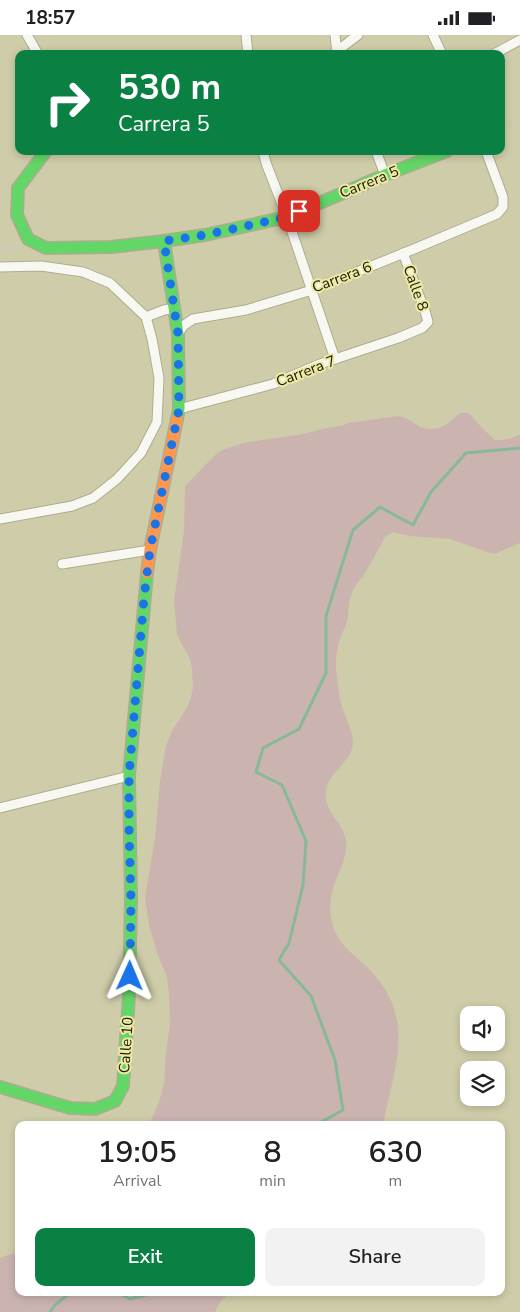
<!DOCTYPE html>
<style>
:root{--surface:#fff;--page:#f2f2f2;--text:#202124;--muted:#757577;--accent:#0b8043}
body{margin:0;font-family:"Nunito Sans",sans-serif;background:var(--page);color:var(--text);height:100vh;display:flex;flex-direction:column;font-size:19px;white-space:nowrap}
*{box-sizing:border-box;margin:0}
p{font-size:16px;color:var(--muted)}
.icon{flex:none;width:28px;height:28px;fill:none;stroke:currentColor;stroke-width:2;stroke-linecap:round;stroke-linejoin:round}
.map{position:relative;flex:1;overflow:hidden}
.sheet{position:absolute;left:15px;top:1086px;width:490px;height:175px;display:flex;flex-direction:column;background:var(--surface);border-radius:10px;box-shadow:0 2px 8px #0003}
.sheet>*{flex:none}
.hud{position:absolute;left:15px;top:15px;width:490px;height:105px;border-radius:10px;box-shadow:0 2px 8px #0003;background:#0b8043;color:#fff;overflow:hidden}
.buttons{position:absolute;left:460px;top:971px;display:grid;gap:10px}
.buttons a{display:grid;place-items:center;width:45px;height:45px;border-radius:10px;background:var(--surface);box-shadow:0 2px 8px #0003;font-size:25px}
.pin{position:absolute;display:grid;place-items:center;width:42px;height:42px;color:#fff;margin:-21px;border-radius:10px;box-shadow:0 2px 8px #0006}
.me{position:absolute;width:55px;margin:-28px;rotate:1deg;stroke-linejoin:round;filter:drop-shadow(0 0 4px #0008)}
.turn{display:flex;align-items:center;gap:18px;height:105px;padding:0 20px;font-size:22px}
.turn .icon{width:65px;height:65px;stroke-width:2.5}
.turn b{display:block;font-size:35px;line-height:42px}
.eta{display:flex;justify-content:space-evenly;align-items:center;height:85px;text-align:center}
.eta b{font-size:30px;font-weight:600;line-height:35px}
.button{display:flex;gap:10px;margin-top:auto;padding:10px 20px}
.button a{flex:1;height:58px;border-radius:10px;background:var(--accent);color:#fff;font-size:20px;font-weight:600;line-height:58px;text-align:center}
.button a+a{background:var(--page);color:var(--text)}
.status{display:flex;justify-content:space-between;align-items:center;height:35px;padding:0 25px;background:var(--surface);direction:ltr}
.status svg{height:14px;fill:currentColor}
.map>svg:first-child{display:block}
.green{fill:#cbb4b0}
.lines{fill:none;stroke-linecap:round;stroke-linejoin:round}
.stream{stroke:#87b999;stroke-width:3}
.street-casing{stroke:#aeac8f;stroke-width:11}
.fast-casing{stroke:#aeac8f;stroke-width:14}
.slow-casing{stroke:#aeac8f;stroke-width:14}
.path{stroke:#c9c8bd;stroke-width:2;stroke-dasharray:5 2.5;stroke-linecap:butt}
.street{stroke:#f8f8f2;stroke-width:9}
.fast{stroke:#63d668;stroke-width:11}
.slow{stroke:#ff974d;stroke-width:11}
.route{stroke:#1a73e8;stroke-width:9;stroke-dasharray:0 16.2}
.labels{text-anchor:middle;stroke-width:4;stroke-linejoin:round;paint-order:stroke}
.street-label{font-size:15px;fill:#1d1b02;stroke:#ece8a5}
</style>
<div class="status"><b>18:57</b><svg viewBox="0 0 49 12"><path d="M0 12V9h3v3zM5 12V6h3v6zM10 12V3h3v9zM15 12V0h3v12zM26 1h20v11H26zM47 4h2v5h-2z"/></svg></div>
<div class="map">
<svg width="520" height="1277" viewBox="0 0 520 1277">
<rect width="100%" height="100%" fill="#cfcda9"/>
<g class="green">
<path d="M 460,378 L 469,378 L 482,393 L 495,405 C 505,405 512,404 520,399 L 520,508 L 495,519 L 487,517 L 450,504 L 410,501 L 393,497 L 385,502 C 379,514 372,526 365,538 C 360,545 354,552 351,560 C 348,569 349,578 347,587 C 345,593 342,598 340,604 C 336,616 335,629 337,642 C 338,651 339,662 342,671 C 345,683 353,695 353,708 C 352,730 323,738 326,763 C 328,781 345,790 346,807 C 347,816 344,825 341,833 C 333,851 327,867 332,887 C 336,907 352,918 366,931 C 418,982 395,1029 383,1090 L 147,1090 L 151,1085 L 159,1067 L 164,1048 L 166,1017 L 170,989 L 169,959 L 167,942 L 157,918 L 149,890 L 145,863 L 155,803 L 160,746 L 166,710 L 173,694 L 188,671 L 191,662 L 193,652 L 192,633 L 190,624 L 181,608 L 177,599 L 174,566 L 184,496 L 185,451 L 215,420 L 222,415 L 231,412 L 248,407 L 303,399 L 322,394 L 340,391 L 348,388 L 398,381 L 406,383 L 420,392 L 429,394 L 439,393 L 447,389 Z"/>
<polygon points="16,1218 19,1218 19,1258 229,1258 220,1267 215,1277 0,1277 0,1223 8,1220"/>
</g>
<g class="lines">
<g class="stream">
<polyline points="316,1090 343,1075 335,1025 311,961 279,925 289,908 303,850 306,806 282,750 256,737 263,713 299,694 326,638 326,581 353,495 380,472 413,490 431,457 466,418 520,413"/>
<polyline points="119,1258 130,1264 154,1258"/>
<polyline points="50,1277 55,1270 70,1258"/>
</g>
<g class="street-casing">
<g id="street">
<polyline points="27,0 38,19"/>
<polyline points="246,0 248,19"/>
<polyline points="335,0 337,19"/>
<polyline points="433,0 442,19"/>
<polyline points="333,19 358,0"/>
<polyline points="494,19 520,5"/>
<polyline points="263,116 266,128 287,182 335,324"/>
<polyline points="376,116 385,140"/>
<polyline points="0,232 41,231 83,237 110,248 146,282 152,304 159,343 157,387 141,418 117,444 93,463 72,471 0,484"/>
<polyline points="146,282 164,275 175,273"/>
<polyline points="178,299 183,291 193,284 246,275 312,255 414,214 497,179 503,172 503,162 486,116"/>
<polyline points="179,374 273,349 320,329 398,303 422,293 428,287 425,276 403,218"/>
<polyline points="62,529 150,515"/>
<polyline points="0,773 129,741"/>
</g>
</g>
<g class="fast-casing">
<g id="fast">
<polyline points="46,116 18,153 17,180 28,204 46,213 111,212 164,206 205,200 287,182 385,140 447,116"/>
<polyline points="164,206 178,299 179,374 177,384"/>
<polyline points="0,1052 70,1073 95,1074 115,1066 123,1051 129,960 131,865 129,741 147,538"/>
</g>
</g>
<g class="slow-casing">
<polyline id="slow" points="147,538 150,515 177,384"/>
</g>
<g class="path">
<polyline points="501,95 520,87"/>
<polyline points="0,214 24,213"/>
</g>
<use href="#street" class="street"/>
<use href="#fast" class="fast"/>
<use href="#slow" class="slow"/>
</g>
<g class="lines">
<polyline class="route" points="130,941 131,865 129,793 129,741 144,563 150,515 179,374 178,299 164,206 205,200 287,182 299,176"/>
</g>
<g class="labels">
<g class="street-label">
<text transform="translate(369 147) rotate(-22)" y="5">Carrera 5</text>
<text transform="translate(342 242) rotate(-21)" y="5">Carrera 6</text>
<text transform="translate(416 253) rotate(70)" y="5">Calle 8</text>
<text transform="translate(306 336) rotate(-21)" y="5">Carrera 7</text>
<text transform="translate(126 1010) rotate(-86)" y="5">Calle 10</text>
</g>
</g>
</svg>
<div class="buttons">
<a><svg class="icon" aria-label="sound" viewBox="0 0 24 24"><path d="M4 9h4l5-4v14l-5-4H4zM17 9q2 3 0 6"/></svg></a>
<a><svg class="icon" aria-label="layers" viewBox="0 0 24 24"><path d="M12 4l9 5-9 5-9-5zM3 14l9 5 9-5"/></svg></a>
</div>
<div class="pin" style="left:299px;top:176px;background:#d93025"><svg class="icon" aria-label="arrive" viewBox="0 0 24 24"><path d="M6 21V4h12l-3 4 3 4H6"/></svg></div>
<svg class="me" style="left:130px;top:941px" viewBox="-20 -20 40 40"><path d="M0-17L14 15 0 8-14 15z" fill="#1a73e8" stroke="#fff" stroke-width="4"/></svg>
<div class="hud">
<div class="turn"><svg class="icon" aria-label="right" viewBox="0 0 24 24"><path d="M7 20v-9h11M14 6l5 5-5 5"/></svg><div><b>530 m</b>Carrera 5</div></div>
</div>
<section class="sheet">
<div class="eta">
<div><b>19:05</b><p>Arrival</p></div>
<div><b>8</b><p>min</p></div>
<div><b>630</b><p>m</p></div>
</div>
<div class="button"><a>Exit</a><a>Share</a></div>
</section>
</div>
